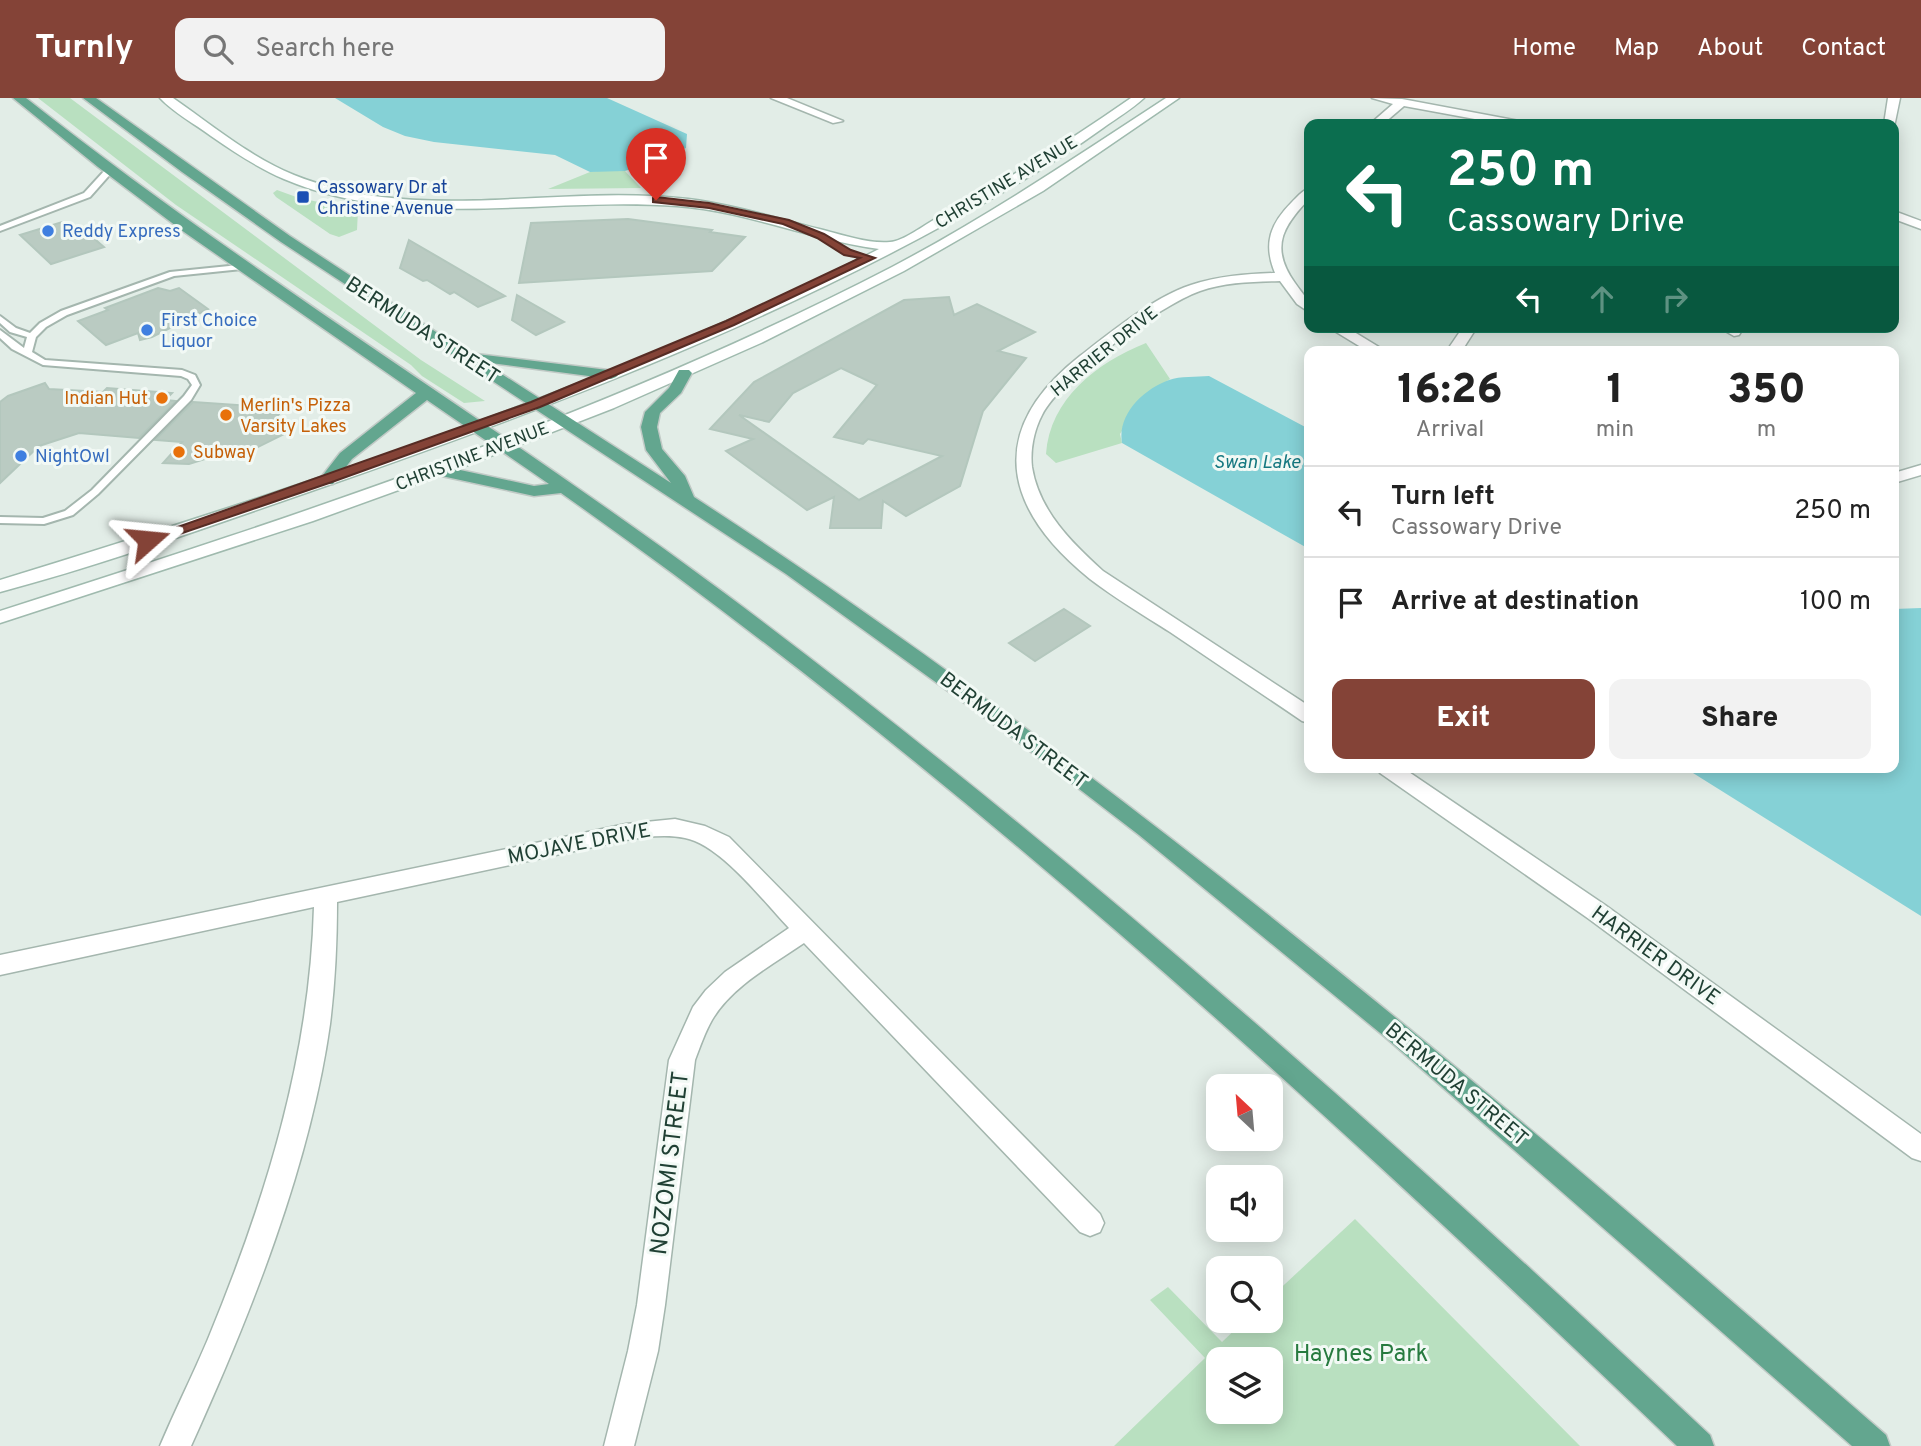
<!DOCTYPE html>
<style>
:root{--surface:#fff;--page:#f2f2f2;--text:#222;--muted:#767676;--line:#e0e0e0;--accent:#844337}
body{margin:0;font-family:Overpass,sans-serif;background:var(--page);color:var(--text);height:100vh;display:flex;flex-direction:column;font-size:26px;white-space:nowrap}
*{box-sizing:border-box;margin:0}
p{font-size:23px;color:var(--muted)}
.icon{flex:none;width:38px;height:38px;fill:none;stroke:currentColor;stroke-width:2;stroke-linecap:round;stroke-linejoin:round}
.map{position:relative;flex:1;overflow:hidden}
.side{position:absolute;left:1304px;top:248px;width:595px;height:427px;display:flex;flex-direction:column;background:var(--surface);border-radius:14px;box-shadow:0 4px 18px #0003}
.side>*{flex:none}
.banner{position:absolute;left:1304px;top:21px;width:595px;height:214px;border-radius:14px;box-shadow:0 4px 18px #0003;background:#0b6e4f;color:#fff;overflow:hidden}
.needle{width:46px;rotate:334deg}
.tools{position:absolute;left:1206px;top:976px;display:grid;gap:14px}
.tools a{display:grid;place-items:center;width:77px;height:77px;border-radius:14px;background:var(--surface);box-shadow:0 4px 18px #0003;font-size:35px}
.pin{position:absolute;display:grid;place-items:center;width:60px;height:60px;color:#fff;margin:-72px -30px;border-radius:50% 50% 50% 0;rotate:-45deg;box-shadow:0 0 7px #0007}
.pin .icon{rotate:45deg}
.me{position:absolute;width:77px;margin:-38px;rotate:72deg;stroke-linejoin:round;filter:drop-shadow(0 0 5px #0008)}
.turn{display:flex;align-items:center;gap:24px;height:147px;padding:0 28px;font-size:32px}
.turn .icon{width:91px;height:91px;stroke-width:2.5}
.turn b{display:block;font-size:49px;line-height:60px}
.lanes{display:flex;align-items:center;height:66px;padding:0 28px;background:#0003;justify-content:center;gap:35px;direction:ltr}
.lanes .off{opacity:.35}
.eta{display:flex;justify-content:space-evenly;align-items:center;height:119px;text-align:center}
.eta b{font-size:42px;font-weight:800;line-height:49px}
.action{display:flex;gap:14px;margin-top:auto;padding:14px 28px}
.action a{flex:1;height:80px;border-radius:14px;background:var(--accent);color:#fff;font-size:28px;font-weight:800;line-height:80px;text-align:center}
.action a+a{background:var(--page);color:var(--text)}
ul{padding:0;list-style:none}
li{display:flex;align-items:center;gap:21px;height:91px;padding:0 28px;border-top:2px solid var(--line)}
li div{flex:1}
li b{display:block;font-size:26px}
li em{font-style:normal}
header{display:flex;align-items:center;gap:42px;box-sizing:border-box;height:98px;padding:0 35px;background:var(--accent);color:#fff}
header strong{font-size:33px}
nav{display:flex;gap:38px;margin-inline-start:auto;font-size:24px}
.search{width:490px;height:63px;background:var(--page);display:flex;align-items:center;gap:18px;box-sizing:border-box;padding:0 24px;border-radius:14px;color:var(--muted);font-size:26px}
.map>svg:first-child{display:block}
.green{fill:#b9e0c0;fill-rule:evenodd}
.water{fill:#85d1d6}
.building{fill:#bacbc2;stroke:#b3c7bd;stroke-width:2;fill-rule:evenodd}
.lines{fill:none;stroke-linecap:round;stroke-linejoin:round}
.lane-casing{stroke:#a4b6ae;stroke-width:4}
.street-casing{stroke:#a4b6ae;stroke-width:3}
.secondary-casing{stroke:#9fbaae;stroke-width:3}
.primary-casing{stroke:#c1cac6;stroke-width:3}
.lane{fill:#fff;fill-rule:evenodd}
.street{fill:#fff;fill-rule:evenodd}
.secondary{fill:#fff;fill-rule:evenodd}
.primary{fill:#63a68f;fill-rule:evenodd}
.route{fill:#844337;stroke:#562c24;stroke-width:2}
.transit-dot{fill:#1a4fb4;stroke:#f2f9f5;stroke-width:2.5}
.shop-dot{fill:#3f7fe0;stroke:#f2f9f5;stroke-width:2.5}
.food-dot{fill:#e8710a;stroke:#f2f9f5;stroke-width:2.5}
.labels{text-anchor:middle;stroke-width:6;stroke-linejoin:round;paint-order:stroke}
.far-street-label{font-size:18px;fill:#204034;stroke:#f2f9f5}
.far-transit-label{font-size:18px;fill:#164399;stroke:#f2f9f5;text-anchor:start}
.far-shop-label{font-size:18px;fill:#366cbe;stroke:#f2f9f5;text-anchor:start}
.far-food-label{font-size:18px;fill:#c56008;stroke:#f2f9f5;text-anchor:start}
.far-water-label{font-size:19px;font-style:italic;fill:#157880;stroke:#f2f9f5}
.street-label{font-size:21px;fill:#204034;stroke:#f2f9f5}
.near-street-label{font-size:24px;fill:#204034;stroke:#f2f9f5}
.near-park-label{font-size:24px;fill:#277a3f;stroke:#f2f9f5}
</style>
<header>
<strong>Turnly</strong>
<div class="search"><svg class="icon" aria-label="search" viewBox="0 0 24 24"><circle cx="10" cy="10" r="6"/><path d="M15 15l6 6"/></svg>Search here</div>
<nav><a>Home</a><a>Map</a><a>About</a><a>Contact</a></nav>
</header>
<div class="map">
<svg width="1921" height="1348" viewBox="0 0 1921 1348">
<rect width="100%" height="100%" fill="#e2ede7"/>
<g class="green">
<polygon points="38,0 70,0 421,262 485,303 464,305 422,278 411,267 176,107"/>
<polygon points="606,72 625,73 641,90 548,91 590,74"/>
<polygon points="277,92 299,100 358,112 357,132 339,139 330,136 276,99 273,95"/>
<path d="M 1146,245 L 1170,281 L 1143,299 L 1120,336 L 1122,345 L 1056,365 L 1046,356 C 1050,301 1096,265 1146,245 Z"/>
<path d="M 1355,1121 L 1580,1348 L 1114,1348 L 1205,1260 L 1150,1202 L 1168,1189 L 1222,1244 L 1244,1223 L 1270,1223 L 1271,1199 ZM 1218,1262 L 1270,1262 L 1270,1314 L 1218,1314 Z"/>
</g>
<g class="water">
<polygon points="335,0 607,0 687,36 686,50 625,73 590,74 555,57 434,44 405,38 383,29"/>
<path d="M 1209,278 L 1309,331 L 1309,451 L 1122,345 C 1117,316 1144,291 1169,282 C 1180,278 1197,279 1209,278 Z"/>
<polygon points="1921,510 1921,818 1685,670 1894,670 1894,511"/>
</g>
<g class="building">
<polygon points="628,121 712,132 710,134 745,139 712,173 519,185 531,125"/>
<polygon points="62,124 74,134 83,131 104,149 51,166 20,137"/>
<polygon points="409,142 505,198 478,209 454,194 450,196 427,182 423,183 400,170"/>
<polygon points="158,190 170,193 179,190 208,211 152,239 140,242 138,235 106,247 78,223 108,212 105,210"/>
<polygon points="517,197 564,224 536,237 512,222"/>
<path d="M 949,199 L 954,217 L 977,206 L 1035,234 L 998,253 L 1026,260 L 983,313 L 960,388 L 906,418 L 883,403 L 881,430 L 830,430 L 834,399 L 807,412 L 726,353 L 753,341 L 710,331 L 754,284 L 904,202 ZM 841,270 L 877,287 L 834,339 L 863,346 L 868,341 L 942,358 L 859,402 L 739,317 L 769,324 L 793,295 Z"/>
<polygon points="45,285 49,291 103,294 107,290 172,295 165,302 176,303 139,340 79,335 39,348 0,385 0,304 8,298"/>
<polygon points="193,304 253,308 248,314 279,316 265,333 292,332 232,362 227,354 189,366 163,365 182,344 155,342"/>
<polygon points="1064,511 1090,528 1035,563 1009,545"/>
</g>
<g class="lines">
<g class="lane-casing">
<g id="lane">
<polygon points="106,71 113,73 90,99 0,133 0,128 84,95"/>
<polygon points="239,167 242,167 242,171 174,178 67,217 46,229 36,239 32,254 45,262 182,272 195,277 200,287 191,302 98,396 73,417 44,426 0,425 0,419 43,420 65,413 92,392 184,298 192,287 188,281 181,278 43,267 12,251 0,240 0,232 24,250 27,239 10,234 0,225 0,218 16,230 30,235 40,225 61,213 170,174"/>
</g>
</g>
<g class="street-casing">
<g id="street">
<polygon points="771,0 787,0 843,23 833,25"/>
<polygon points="1372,0 1402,1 1519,23 1525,26 1502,26 1404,8 1383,26 1370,26 1393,6"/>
<polygon points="1888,0 1900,0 1894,29 1894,26 1884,26"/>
<path d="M 1309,90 L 1309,101 C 1282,129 1270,150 1295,185 C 1303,197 1309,200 1309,214 L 1297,206 L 1280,183 C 1253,184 1225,184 1200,193 C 1160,207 1061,280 1042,317 C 1034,332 1030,352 1032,369 C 1039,413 1072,445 1103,473 L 1309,608 L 1309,625 L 1302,623 C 1258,593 1214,564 1170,534 C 1143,517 1115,500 1090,481 C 1002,410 986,332 1080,258 C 1111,234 1154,199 1191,187 C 1218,178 1247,176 1275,175 C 1263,146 1270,126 1292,104 C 1297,99 1302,93 1309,90 Z"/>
<polygon points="1894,113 1921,123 1921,131 1894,121"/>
<polygon points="1328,229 1346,229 1387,254 1369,254"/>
<polygon points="1463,229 1477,229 1461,254 1446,254"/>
<polygon points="1730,229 1744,229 1739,237 1734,238 1727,234"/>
<polygon points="1921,367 1921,377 1894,385 1894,375"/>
<polygon points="1377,670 1403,670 1605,807 1921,1036 1921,1063 1912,1060 1589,821 1380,675"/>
<path d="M 675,721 L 705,728 L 729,739 L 1100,1116 L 1104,1125 L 1100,1134 L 1090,1138 L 1080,1134 L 804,845 C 772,867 732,888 712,922 C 705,934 700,949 695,962 L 665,1207 L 658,1253 L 634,1348 L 604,1348 L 628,1253 L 637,1207 L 669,962 L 693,909 L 706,892 L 725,874 L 789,830 C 764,804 721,747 685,740 C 665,736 645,739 626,742 L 337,804 C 337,845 335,886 330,926 C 310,1068 250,1218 191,1348 L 160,1348 C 175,1312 193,1277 208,1241 C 265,1103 310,960 314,809 L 0,877 L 0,857 L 626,726 Z"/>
</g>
</g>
<g class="secondary-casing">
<g id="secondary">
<path d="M 160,0 L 173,0 C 212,27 250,59 294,77 C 421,128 557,85 688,101 C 736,107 781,122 827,133 C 846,138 871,146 890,144 C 904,143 924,127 937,120 C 1004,84 1068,44 1131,0 L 1144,0 C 1132,11 1117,20 1103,30 C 1056,64 1005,94 953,122 C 754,232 538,314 323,389 C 216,426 109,465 0,494 L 0,482 C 296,391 602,292 879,151 C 811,142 746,113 677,108 C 547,98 409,134 284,81 C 258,70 234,54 211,38 C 195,26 174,15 160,0 Z"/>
<path d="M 1166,0 L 1179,0 L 1043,93 L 904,173 L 761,245 L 614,310 L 465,368 L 313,423 L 0,525 L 0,513 C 304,416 608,316 892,169 C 987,119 1076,59 1166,0 Z"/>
</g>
</g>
<g class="primary-casing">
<g id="primary">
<path d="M 13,0 L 26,0 C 251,178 494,324 723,494 C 1070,753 1394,1041 1710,1337 L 1714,1348 L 1677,1348 C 1323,1010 962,677 561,395 L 534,398 L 437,377 L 429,372 L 437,367 L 534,388 L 549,386 L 536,377 L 427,302 L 352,361 L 333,386 L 321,386 L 319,382 L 340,355 L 416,295 L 184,134 L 98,69 Z"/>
<path d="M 83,0 L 96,0 L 290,138 L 468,255 L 616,273 L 619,276 L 616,279 L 611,281 L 483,264 L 671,385 L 646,352 L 641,329 L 645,314 L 669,290 L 679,272 L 689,272 L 692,275 L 681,295 L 660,315 L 657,329 L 662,351 L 685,378 L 694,399 C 1119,676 1504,1004 1886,1337 L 1890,1348 L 1852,1348 L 1385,939 L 1139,737 L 1013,640 L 786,476 L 281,144 L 182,74 Z"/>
</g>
</g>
<use href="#lane" class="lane"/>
<use href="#street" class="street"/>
<use href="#secondary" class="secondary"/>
<use href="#primary" class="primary"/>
</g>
<polygon class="route" points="656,99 709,105 789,122 824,136 851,152 875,160 734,227 540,309 332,384 153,445 148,446 141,442 531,304 726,223 860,160 844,157 817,140 783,126 709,110 653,104 653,100"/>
<rect class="transit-dot" x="296" y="92" width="14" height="14" rx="3.5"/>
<g class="shop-dot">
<circle cx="48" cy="133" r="7"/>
<circle cx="147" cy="232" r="7"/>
<circle cx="21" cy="358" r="7"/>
</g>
<g class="food-dot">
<circle cx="162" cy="300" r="7"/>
<circle cx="226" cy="317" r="7"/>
<circle cx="179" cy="354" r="7"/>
</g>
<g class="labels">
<g class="far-street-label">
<text transform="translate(1006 84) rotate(-31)" y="6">CHRISTINE AVENUE</text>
<text transform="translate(1104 253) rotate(-39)" y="6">HARRIER DRIVE</text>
<text transform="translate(472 358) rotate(-21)" y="6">CHRISTINE AVENUE</text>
</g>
<g class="far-transit-label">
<text x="317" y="95">Cassowary Dr at<tspan x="317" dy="21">Christine Avenue</tspan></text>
</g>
<g class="far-shop-label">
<text x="62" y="139">Reddy Express</text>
<text x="161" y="228">First Choice<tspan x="161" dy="21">Liquor</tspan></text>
<text x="35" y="364">NightOwl</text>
</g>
<g class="far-food-label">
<text x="148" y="306" text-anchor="end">Indian Hut</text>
<text x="240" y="313">Merlin's Pizza<tspan x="240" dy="21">Varsity Lakes</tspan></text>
<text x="193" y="360">Subway</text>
</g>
<g class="far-water-label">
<text x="1257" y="370">Swan Lake</text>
</g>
<g class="street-label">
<text transform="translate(423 232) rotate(33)" y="7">BERMUDA STREET</text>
<text transform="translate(1014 632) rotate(37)" y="7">BERMUDA STREET</text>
<text transform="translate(579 745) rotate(-11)" y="7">MOJAVE DRIVE</text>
<text transform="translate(1656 857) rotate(36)" y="7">HARRIER DRIVE</text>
<text transform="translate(1457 986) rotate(40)" y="7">BERMUDA STREET</text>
</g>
<g class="near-street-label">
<text transform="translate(669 1065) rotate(-83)" y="8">NOZOMI STREET</text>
</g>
<g class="near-park-label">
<text x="1361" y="1263">Haynes Park</text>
</g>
</g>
</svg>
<div class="tools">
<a><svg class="needle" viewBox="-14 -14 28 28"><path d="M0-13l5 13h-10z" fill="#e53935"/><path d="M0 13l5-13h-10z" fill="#767676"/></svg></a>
<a><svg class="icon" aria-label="sound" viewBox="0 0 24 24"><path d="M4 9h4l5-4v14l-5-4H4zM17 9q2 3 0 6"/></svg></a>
<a><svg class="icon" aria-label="search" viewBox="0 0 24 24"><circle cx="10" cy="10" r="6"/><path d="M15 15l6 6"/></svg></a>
<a><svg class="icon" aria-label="layers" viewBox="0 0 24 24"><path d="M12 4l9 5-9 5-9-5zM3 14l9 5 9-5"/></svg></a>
</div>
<div class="pin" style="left:656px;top:102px;background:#d93025"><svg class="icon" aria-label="arrive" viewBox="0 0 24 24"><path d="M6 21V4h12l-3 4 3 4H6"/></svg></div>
<svg class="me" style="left:148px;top:442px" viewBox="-20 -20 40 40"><path d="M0-17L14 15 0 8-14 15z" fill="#844337" stroke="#fff" stroke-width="4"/></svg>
<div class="banner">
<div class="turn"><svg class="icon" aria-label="left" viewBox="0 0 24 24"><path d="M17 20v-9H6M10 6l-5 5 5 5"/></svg><div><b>250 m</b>Cassowary Drive</div></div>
<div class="lanes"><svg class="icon" aria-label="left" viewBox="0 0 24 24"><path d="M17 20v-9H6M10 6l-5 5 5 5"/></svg><svg class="icon off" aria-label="ahead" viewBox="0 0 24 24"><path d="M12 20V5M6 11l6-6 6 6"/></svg><svg class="icon off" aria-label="right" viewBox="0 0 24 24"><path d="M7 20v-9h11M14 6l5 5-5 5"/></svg></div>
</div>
<section class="side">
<div class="eta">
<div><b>16:26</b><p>Arrival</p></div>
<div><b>1</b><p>min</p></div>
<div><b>350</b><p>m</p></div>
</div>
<ul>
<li><svg class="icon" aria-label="left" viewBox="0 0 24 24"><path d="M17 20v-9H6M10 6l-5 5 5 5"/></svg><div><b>Turn left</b><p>Cassowary Drive</p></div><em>250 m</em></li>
<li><svg class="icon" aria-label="arrive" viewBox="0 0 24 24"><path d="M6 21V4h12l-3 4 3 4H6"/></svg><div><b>Arrive at destination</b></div><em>100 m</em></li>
</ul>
<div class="action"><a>Exit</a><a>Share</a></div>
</section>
</div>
